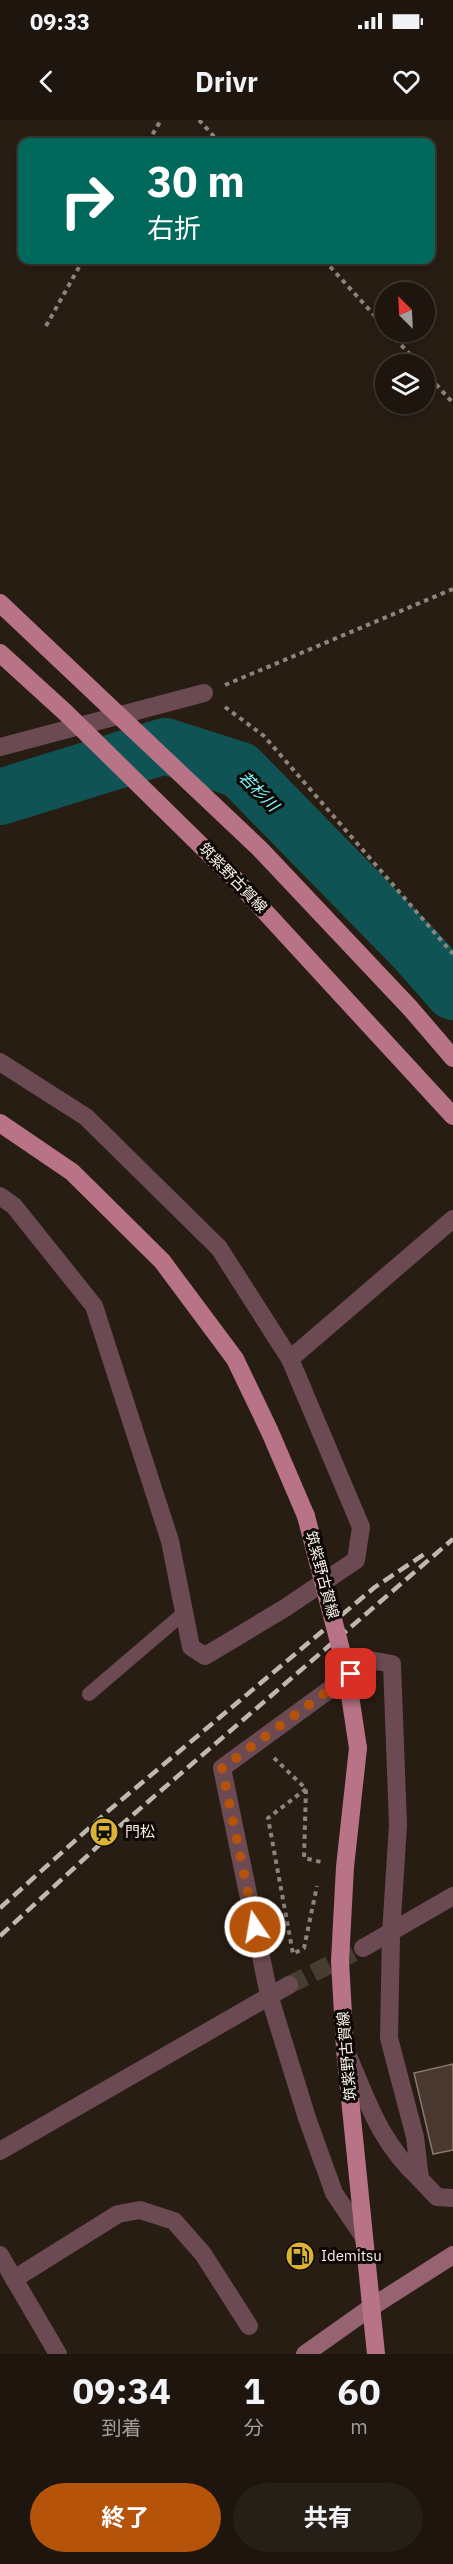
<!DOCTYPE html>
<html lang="ja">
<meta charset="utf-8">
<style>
:root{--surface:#1e160e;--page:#261f17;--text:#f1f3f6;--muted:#a19f9e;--line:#3c352e;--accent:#b45309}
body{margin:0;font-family:"IBM Plex Sans","Noto Sans JP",sans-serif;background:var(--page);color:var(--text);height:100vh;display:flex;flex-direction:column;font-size:22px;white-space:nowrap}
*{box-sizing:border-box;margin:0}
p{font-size:20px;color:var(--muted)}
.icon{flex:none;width:33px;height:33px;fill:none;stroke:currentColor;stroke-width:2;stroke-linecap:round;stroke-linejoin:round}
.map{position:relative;height:2234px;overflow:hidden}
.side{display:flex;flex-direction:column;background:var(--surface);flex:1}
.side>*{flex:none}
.top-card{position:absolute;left:18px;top:18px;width:417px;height:126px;border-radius:12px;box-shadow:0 3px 9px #0003,0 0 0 2px var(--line);background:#00695c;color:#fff;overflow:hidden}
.needle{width:39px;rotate:336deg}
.fabs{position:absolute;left:375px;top:162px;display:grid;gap:12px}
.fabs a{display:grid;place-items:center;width:60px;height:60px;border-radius:50%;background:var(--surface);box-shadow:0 3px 9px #0003,0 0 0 2px var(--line);font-size:30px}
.pin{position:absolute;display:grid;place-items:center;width:51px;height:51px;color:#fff;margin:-26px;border-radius:12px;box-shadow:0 3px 9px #0006}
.me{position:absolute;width:66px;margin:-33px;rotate:348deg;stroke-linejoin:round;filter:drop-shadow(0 0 4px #0008)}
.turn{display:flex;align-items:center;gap:21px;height:126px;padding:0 30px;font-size:27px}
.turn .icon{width:78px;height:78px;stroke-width:2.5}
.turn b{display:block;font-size:42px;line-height:51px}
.eta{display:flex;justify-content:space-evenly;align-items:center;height:102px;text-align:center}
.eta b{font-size:36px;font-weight:700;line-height:42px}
.button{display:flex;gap:12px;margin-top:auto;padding:12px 30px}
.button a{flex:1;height:69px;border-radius:36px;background:var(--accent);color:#fff;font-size:24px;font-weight:700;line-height:69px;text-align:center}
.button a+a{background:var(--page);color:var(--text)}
.status{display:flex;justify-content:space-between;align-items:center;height:42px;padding:0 30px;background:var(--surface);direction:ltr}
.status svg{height:16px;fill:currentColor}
header{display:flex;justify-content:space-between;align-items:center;height:78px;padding:0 30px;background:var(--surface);font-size:27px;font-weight:700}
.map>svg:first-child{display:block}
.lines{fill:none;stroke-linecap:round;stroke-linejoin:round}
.river{stroke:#105355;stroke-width:56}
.building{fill:#483830;stroke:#89776f;stroke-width:1.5}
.street-tunnel{stroke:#473d33;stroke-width:18;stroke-dasharray:18 9;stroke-linecap:butt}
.path{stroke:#8d847b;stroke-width:4;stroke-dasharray:4.5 4.5;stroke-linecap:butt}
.lane{stroke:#6c4a53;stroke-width:14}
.street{stroke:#6c4a53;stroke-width:18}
.secondary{stroke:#976271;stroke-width:18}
.primary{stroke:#b87387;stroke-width:18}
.rail{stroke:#c0b7af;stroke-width:4.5;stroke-dasharray:12 6;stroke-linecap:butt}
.primary-bridge{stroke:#b87387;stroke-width:18}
.route{stroke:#b45309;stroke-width:10;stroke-dasharray:0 18}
.labels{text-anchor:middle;stroke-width:6;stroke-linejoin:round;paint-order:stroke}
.street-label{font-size:15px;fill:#f9f1ea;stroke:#0d0805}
.poi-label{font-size:15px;fill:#f9f1ea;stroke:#0d0805;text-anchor:start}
.water-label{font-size:16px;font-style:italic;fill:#81f8fa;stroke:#0d0805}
</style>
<div class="status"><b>09:33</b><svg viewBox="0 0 49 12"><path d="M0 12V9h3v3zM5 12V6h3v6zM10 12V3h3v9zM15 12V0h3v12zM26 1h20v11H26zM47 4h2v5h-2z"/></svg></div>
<header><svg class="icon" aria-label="back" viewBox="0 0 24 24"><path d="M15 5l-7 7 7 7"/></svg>Drivr<svg class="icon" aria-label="heart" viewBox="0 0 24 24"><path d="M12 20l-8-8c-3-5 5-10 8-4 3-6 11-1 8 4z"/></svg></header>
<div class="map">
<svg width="453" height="2234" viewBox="0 0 453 2234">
<rect width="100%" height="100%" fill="#281d13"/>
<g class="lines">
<polyline class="river" points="0,677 165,626 240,650 417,831 453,872"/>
</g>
<polygon class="building" points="453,1944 453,2030 433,2034 414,1953"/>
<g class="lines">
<polyline class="street-tunnel" points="289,1865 363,1828"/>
<g class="path">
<polyline points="199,0 219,22"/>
<polyline points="148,22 161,0"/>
<polyline points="324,140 386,208"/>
<polyline points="46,206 83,140"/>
<polyline points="389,212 419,244"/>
<polyline points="424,251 453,283"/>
<polyline points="225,565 453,469"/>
<polyline points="225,587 264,616 453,834"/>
<polyline points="274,1638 306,1669 304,1738 321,1742"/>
<polyline points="306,1669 268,1698 293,1834 304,1828 317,1766"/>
</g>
<polyline class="lane" points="89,1574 185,1492"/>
<g class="street">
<polyline points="0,627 204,573"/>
<polyline points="0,942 86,997 219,1128 290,1239 361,1407 356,1440 285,1488 205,1536 191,1527 170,1421 94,1186 14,1086 0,1076"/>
<polyline points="290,1239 453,1099"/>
<polyline points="363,1828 453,1776"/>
<path d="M 348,1936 C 369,1985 380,2022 420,2059"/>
<polyline points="0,2031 289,1865"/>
<polyline points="363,2116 334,2073 307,1998 269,1875 222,1648 370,1540 392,1544 398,1705 391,1814 389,1918 415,2017 420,2059 437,2077 453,2078"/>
<polyline points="0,2135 58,2234"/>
<polyline points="14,2159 118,2094 140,2090 174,2101 203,2134 249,2206"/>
</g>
<polyline class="secondary" points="305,2234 370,2188 453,2135"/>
<g class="primary">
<polyline points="0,1003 72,1052 162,1141 235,1239 270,1312 306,1396"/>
<polyline points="358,1628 345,1747 340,1841 345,1929 376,2234"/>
</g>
<g class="rail">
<polyline points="0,1788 107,1692 375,1467 426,1433"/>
<polyline points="0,1816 121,1705 453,1419"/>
</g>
<g class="primary-bridge">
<polyline points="0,483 260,729 411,889 453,938"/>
<polyline points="0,533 66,593 233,757 453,996"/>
<polyline points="306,1396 346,1549 358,1628"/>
</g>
</g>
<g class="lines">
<polyline class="route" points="255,1807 222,1648 351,1554"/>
</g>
<defs>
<g id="station-disc" transform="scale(1.5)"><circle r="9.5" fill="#dcb233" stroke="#0d0805"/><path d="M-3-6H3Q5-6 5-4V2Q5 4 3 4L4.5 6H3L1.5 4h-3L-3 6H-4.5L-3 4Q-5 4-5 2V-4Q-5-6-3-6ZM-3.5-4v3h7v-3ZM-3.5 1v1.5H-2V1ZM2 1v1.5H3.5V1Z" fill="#111"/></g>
<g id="fuel-disc" transform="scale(1.5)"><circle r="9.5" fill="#dcb233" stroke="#0d0805"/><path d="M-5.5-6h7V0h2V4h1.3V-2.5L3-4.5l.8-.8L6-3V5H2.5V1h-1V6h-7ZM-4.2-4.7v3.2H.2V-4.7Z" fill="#111"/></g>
</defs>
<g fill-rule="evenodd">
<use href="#station-disc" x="104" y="1712"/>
<use href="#fuel-disc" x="300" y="2136"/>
</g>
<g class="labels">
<g class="street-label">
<text transform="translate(233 758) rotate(46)" y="5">筑紫野古賀線</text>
<text transform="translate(322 1455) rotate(75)" y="5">筑紫野古賀線</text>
<text transform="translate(347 1936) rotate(-95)" y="5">筑紫野古賀線</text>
</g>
<g class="poi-label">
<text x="125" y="1717">門松</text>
<text x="321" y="2141">Idemitsu</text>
</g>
<g class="water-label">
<text transform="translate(259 671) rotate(45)" y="6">若杉川</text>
</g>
</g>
</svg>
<div class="fabs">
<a><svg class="needle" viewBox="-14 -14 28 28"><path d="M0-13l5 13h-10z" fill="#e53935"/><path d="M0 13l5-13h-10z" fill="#a19f9e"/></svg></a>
<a><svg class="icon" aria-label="layers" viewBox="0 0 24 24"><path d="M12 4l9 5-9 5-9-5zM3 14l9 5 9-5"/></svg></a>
</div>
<div class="pin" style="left:351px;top:1554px;background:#d93025"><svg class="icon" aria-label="arrive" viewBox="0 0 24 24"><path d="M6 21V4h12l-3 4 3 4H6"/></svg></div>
<svg class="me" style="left:255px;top:1807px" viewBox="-20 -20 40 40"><circle r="17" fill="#b45309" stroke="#fff" stroke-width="3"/><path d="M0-11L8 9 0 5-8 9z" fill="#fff"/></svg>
<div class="top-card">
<div class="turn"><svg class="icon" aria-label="right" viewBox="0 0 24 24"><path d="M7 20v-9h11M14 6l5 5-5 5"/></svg><div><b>30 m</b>右折</div></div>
</div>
</div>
<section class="side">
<div class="eta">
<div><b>09:34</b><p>到着</p></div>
<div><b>1</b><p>分</p></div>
<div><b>60</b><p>m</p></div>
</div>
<div class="button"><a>終了</a><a>共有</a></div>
</section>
